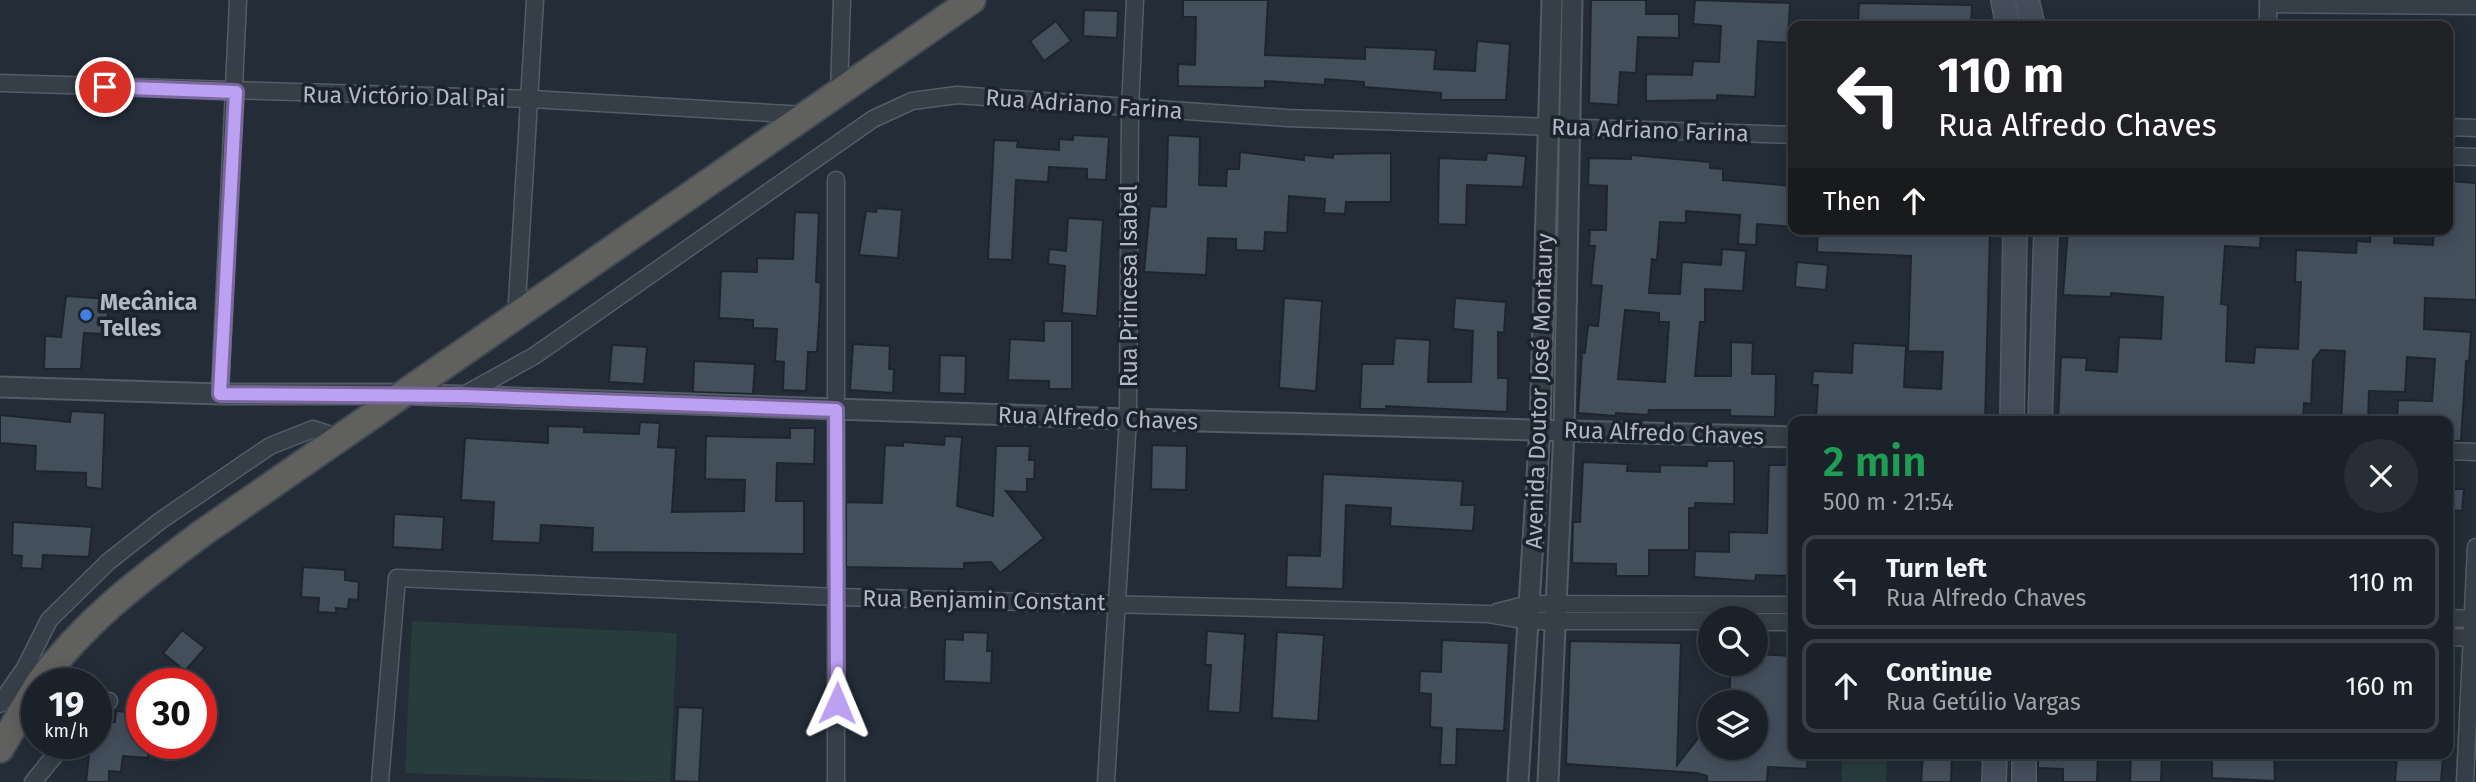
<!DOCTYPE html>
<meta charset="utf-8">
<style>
:root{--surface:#1a2129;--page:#272e35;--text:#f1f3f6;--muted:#9fa3a8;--line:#383e46}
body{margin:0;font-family:"Fira Sans",sans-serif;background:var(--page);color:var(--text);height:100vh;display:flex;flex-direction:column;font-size:26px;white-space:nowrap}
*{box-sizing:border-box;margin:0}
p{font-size:23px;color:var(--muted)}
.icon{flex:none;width:38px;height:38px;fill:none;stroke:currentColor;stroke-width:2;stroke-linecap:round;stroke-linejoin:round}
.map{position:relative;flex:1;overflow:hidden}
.panel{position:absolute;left:1788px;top:416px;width:665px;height:343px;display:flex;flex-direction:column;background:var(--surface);border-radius:14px;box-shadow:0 4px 18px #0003,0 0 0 2px var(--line)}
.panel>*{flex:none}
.banner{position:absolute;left:1788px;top:21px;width:665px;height:214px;border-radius:14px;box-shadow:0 4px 18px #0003,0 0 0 2px var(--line);background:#202124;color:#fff;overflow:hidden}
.tools{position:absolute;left:1698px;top:606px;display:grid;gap:14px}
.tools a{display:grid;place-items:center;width:70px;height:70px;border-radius:50%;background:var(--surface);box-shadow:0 4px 18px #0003,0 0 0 2px var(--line);font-size:35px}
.speed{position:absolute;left:21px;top:668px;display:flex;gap:14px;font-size:35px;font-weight:700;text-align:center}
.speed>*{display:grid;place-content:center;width:91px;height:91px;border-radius:50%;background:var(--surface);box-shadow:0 4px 18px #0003,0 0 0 2px var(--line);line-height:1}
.speed small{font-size:18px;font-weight:400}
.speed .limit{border:10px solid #d22;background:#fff;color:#111}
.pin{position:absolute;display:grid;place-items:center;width:60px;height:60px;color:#fff;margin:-30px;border:4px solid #fff;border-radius:50%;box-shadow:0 2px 7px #0007}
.me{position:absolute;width:77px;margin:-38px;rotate:1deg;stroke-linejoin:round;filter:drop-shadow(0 0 5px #0008)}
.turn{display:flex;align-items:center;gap:24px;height:147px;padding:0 35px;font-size:32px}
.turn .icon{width:91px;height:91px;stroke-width:2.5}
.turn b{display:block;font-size:49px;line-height:60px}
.then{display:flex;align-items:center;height:66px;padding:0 35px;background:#0003;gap:14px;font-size:26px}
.round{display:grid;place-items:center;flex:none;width:74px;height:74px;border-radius:37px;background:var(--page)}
.summary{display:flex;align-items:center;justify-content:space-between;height:119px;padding:0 35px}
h1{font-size:42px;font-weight:600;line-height:52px;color:#1e9e55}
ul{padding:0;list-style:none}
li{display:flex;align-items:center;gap:21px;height:94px;margin:0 14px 10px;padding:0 21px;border:4px solid var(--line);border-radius:14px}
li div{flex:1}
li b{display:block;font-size:26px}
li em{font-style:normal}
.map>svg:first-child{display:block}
.green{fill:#293c3d}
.building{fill:#444f5c;stroke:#1e252f;stroke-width:2;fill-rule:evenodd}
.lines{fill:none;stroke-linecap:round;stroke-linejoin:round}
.minor-casing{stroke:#545c66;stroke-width:19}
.tertiary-casing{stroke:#545c66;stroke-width:23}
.secondary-casing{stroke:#545c66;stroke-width:26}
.trunk-casing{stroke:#414953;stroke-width:30}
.minor{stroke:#363e48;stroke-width:16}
.tertiary{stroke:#363e48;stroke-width:19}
.secondary{stroke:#454d5b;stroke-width:23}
.trunk{stroke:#60605e;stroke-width:26}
.route-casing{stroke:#7a689d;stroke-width:18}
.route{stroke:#bca0f2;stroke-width:12}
.shop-dot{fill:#3f7fe0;stroke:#1c232d;stroke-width:2.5}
.labels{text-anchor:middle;stroke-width:7;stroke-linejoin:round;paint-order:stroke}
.street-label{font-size:23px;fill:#b1b9c4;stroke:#1c232d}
.poi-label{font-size:23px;font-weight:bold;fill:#b1b9c4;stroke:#1c232d;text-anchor:start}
</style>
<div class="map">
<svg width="2476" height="782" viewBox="0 0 2476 782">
<rect width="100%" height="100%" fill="#232c37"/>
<g class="green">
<polygon points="412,621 677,633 670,782 405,773"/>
<polygon points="1842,757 1887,758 1886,782 1842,782"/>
</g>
<g class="building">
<polygon points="1183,0 1268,0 1265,55 1365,59 1365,47 1436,50 1434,69 1475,71 1477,41 1510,44 1506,100 1441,100 1441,93 1364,87 1364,82 1325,79 1325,85 1265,81 1265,88 1178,86 1178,64 1195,65 1196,17 1183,17"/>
<polygon points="1591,0 1646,0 1646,14 1679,14 1679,38 1638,37 1636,73 1620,72 1618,105 1589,103"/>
<polygon points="1695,0 1790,3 1788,43 1758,41 1755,97 1717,95 1717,100 1646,101 1646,74 1692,75 1693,61 1719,62 1721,26 1693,24"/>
<polygon points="1859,3 1972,5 1971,26 1858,26"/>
<polygon points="1084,10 1118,11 1117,38 1083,36"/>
<polygon points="1056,21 1071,41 1044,61 1030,41"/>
<polygon points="1073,135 1109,137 1106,180 1087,179 1087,169 1049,167 1048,182 1016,180 1012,260 988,259 994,140 1018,141 1017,147 1059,150 1059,139 1073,140"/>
<polygon points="1168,135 1200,137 1199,185 1226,186 1227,169 1239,169 1240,152 1304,160 1304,155 1333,158 1333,154 1391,153 1391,202 1346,202 1345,214 1324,213 1325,199 1289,196 1287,233 1265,232 1264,251 1236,250 1236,239 1208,238 1206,275 1144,272 1150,206 1166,207"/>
<polygon points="1487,153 1526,156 1523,187 1467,185 1466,225 1438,224 1439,158 1486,160"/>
<path d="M 1631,155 L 1710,162 L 1710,168 L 1723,169 L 1723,180 L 1794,186 L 1794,227 L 1757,224 L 1756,245 L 1738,244 L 1740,215 L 1686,211 L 1686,223 L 1660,222 L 1657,260 L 1652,259 L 1649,293 L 1680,294 L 1682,262 L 1721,265 L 1722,249 L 1746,251 L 1743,291 L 1705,289 L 1705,322 L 1700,322 L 1695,376 L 1731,376 L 1731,342 L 1753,343 L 1752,374 L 1776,374 L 1775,417 L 1730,416 L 1730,410 L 1649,410 L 1648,415 L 1616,413 L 1616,416 L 1578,413 L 1582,352 L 1585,353 L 1588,325 L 1598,326 L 1602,286 L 1591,285 L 1595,246 L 1589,246 L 1590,230 L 1606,230 L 1607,186 L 1588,185 L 1589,158 L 1631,159 ZM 1625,310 L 1659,313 L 1659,322 L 1669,322 L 1665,382 L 1618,379 Z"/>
<polygon points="2448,181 2476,183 2476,300 2425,298 2424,329 2471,332 2469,362 2466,361 2461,441 2448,441 2448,422 2397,422 2398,400 2432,401 2435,359 2407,357 2405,392 2369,391 2368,422 2341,422 2345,351 2321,350 2313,360 2311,404 2304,403 2303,422 2058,422 2061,357 2087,358 2086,370 2117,372 2119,337 2161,339 2163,297 2111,293 2111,297 2063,295 2068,229 2261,229 2260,248 2225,246 2221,304 2228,305 2226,361 2254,363 2255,347 2298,349 2301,282 2295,282 2296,250 2356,253 2357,241 2370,242 2371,229 2395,230 2394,243 2433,245 2434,229 2448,229"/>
<polygon points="877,208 902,210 898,258 859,255 866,211 876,212"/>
<polygon points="795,212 819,213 816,282 821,283 819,322 817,352 808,352 806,391 783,390 784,362 775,361 777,329 753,328 753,320 719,318 721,271 757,272 757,258 793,259"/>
<polygon points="1068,218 1103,220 1097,316 1062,313 1065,266 1048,264 1049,249 1066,251"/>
<polygon points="1818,229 1990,229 1985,422 1883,422 1816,417 1818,385 1812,385 1813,371 1852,373 1853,343 1906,346 1904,387 1941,389 1943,352 1908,351 1911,256 1817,252"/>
<polygon points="1797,262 1828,265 1826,290 1795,287"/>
<polygon points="66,296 109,299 106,334 84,333 81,369 44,369 45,336 61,337"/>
<polygon points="1284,298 1322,301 1316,391 1279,388"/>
<polygon points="1455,298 1506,302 1504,333 1498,332 1498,378 1508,378 1507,412 1386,406 1386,409 1360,409 1362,364 1393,364 1395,338 1430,340 1428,382 1471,382 1473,331 1453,329"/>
<polygon points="1044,321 1072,321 1072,389 1049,389 1049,381 1008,380 1010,339 1044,341"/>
<polygon points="853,344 890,346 889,369 894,369 893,393 850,390"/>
<polygon points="612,345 647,347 644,384 609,382"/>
<polygon points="940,355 966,356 965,394 939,393"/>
<polygon points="694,361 755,364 753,394 693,392"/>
<polygon points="71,411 105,413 102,489 86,487 86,473 35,471 36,446 0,443 0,415 70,422"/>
<polygon points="640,422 660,423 658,447 676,448 672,512 744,511 745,480 705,479 706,436 790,438 790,428 815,428 814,464 777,463 776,501 804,501 804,554 592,552 593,528 541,525 540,543 492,541 494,502 461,500 465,438 548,443 548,426 584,427 584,432 639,434"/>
<polygon points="945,436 962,437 957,506 993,516 996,446 1030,446 1029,460 1035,460 1034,479 1027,479 1027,492 1006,491 1044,538 1000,573 991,562 964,563 964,569 846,567 846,502 882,503 885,445 903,446 903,442 944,445"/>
<polygon points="1152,445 1187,446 1186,490 1151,489"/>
<polygon points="1707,461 1734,461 1734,504 1695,503 1695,508 1689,508 1689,550 1649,550 1649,576 1616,576 1616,564 1572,563 1573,522 1580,522 1583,462 1628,464 1627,471 1660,472 1660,465 1707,466"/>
<polygon points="1769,465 1794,465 1794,576 1756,575 1755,581 1694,577 1695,551 1729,552 1729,532 1767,533"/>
<polygon points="1323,474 1463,481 1461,505 1475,505 1473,531 1390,526 1391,508 1346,505 1343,589 1286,587 1287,555 1320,556"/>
<polygon points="2448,489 2464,489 2462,511 2448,510"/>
<polygon points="394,514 444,517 442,550 393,547"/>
<polygon points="13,522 92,527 89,557 43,555 42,569 21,568 22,556 12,555"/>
<polygon points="303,567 345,570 345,580 359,582 358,600 349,599 348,609 336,608 336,613 318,612 319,598 301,597"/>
<polygon points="182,630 205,648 185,671 163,653"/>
<polygon points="1207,631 1245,634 1240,713 1208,711 1211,665 1205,665"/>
<polygon points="963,632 988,633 987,651 992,651 991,683 944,681 945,639 963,640"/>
<polygon points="1277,632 1324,635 1318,721 1272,718"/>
<polygon points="1442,640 1509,643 1504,731 1457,729 1456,765 1440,765 1442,728 1430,727 1431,694 1419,693 1420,671 1441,672"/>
<polygon points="1570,641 1681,643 1677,765 1710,723 1710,747 1755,747 1755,702 1729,702 1731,663 1755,663 1755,654 1794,656 1794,754 1808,754 1807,769 1768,767 1767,782 1707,782 1707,776 1697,773 1566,764"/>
<polygon points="678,707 703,708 699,782 674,781"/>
<polygon points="116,711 142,713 142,744 149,744 148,758 123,756 121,772 109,771 109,782 86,782 90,744 97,744 99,722 115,722"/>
<polygon points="1923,754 1952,754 1951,782 1921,782"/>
<polygon points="2038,754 2098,754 2097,782 2063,782 2063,769 2038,768"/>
<polygon points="2131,754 2162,754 2161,782 2130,782"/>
<polygon points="2274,754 2275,781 2212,778 2212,755"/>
<polygon points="2397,754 2443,757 2441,782 2395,782"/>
</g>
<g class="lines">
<g class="minor-casing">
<g id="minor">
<polyline points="2268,4 2476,6"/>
<polyline points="2268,26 2268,0"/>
<polyline points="0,83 531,99 805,115"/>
<polyline points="839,93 842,0"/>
<polyline points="2448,127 2476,128"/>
<polyline points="2448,156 2476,157"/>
<polyline points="516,319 535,0"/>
<polyline points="220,394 238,0"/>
<polyline points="462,396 534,356 873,119 912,101 957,95 1287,118 1794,135"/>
<polyline points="2448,451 2476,452"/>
<polyline points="1497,612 1529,604 1794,605"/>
<polyline points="2448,618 2476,619"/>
<polyline points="1755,622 1794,622"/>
<polyline points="2448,637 2476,638"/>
<polyline points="0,704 25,668 49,620 108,562 160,521 270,446 313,429 340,438"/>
<polyline points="96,712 109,701"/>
<polyline points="33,782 64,744"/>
<polyline points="380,782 397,578 838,597 1488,614 1529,621 1710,621"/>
<polyline points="836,782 836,180"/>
<polyline points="1106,782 1128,419 1130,108 1135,0"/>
<polyline points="2465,782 2476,547"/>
</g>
</g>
<g class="tertiary-casing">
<g id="tertiary">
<polyline points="0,387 220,394 402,394 1128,419 1794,437"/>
<polyline points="1518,782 1540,428 1552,0"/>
<polyline points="1548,782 1564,430 1572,0"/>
</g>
</g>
<g class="secondary-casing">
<g id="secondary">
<polyline points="2003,0 2008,26"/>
<polyline points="2027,0 2033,26"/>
<polyline points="2012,422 2015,229"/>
<polyline points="2040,422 2046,229"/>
<polyline points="1994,782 1995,754"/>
<polyline points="2024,782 2024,754"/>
</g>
</g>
<g class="trunk-casing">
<g id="trunk">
<path d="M 38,684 C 88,618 136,583 201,534 L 972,0"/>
<polyline points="0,749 37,686"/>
</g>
</g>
<use href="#minor" class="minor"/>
<use href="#tertiary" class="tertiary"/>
<use href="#secondary" class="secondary"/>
<use href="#trunk" class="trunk"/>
</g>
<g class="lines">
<g class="route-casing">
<polyline id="route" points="105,87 236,92 220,394 462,396 836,410 837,703"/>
</g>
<use href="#route" class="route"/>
</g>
<circle class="shop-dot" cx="86" cy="315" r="7"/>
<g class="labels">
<g class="street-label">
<text transform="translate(404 96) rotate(1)" y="8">Rua Victório Dal Pai</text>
<text transform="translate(1084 104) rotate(4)" y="8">Rua Adriano Farina</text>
<text transform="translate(1650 130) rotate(2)" y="8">Rua Adriano Farina</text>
<text transform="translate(1129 286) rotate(-90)" y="8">Rua Princesa Isabel</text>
<text transform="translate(1539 391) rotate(-88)" y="8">Avenida Doutor José Montaury</text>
<text transform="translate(1098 418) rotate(2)" y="8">Rua Alfredo Chaves</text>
<text transform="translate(1664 433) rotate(2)" y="8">Rua Alfredo Chaves</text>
<text transform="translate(984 600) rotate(1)" y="8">Rua Benjamin Constant</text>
</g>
<g class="poi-label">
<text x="100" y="310">Mecânica<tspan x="100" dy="26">Telles</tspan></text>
</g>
</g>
</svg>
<div class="tools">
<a><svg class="icon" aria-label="search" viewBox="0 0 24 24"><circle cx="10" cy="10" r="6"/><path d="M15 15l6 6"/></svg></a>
<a><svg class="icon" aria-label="layers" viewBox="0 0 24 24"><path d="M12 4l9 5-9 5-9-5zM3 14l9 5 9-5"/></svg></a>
</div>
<div class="speed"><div>19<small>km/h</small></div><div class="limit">30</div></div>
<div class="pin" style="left:105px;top:87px;background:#d93025"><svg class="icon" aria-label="arrive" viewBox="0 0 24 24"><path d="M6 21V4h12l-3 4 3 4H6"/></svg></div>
<svg class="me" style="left:837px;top:703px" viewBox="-20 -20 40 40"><path d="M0-17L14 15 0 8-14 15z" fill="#bca0f2" stroke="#fff" stroke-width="4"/></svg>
<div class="banner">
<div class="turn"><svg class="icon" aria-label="left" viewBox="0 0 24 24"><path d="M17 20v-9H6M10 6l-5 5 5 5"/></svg><div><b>110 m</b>Rua Alfredo Chaves</div></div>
<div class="then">Then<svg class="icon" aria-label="ahead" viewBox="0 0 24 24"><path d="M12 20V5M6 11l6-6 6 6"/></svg></div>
</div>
<section class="panel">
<div class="summary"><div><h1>2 min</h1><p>500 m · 21:54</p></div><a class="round"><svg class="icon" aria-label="close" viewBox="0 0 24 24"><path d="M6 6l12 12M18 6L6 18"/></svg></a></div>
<ul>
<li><svg class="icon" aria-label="left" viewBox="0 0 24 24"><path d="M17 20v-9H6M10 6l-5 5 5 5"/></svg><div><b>Turn left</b><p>Rua Alfredo Chaves</p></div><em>110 m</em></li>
<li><svg class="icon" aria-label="ahead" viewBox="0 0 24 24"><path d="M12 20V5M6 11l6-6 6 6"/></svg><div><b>Continue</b><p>Rua Getúlio Vargas</p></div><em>160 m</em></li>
</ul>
</section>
</div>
